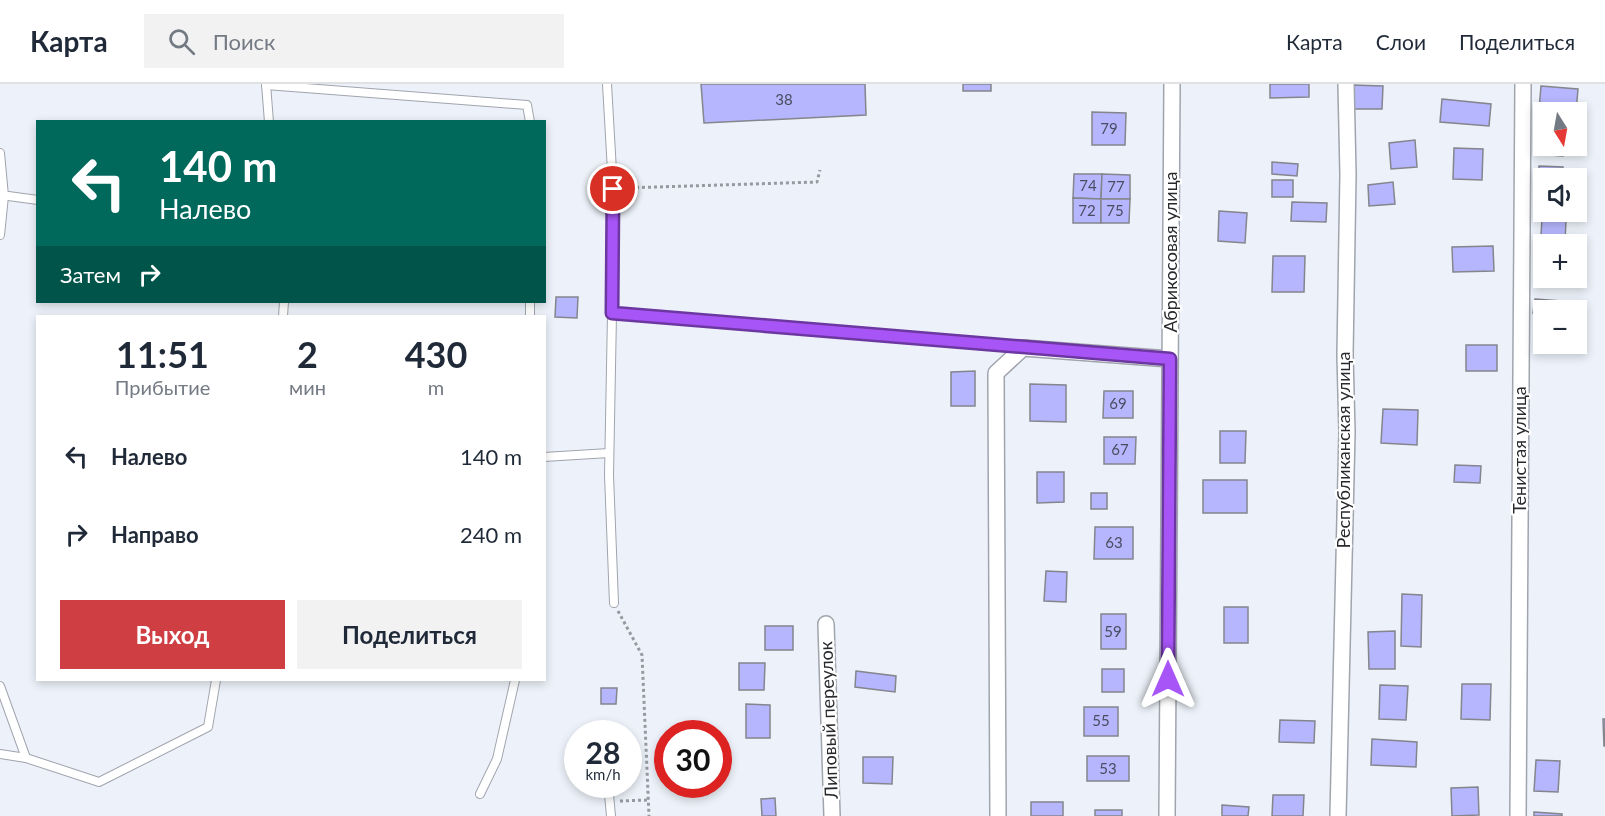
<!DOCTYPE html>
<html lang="ru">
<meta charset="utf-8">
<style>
:root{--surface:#fff;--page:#f2f2f3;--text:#1f2937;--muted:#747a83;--line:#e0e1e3;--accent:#ce3e42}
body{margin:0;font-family:Lato,sans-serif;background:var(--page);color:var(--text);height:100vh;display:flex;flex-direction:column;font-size:22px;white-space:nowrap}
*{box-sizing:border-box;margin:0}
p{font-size:20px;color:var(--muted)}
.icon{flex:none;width:33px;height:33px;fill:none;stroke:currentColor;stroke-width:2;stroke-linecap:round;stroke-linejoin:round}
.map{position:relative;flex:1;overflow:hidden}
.side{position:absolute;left:36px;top:231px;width:510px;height:366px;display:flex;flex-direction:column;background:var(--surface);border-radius:0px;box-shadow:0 3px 9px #0003}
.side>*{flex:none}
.hud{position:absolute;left:36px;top:36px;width:510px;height:183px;border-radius:0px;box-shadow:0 3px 9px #0003;background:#00695c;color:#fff;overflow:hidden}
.needle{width:39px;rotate:169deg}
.buttons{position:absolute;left:1533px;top:18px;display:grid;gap:12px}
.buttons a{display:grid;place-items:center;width:54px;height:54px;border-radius:0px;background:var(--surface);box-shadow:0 3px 9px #0003;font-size:30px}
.speed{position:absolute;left:564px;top:636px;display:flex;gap:12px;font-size:30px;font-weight:700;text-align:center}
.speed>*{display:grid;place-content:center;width:78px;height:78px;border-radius:50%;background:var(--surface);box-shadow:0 3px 9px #0003;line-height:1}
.speed small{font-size:15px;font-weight:400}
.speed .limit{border:9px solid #d22;background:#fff;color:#111}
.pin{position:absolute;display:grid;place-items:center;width:51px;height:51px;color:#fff;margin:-26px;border:3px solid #fff;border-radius:50%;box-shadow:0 2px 6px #0007}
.me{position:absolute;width:66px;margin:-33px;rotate:0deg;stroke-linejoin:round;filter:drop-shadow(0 0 4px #0008)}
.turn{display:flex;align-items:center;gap:21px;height:126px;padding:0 24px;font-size:27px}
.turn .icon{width:78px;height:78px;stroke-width:2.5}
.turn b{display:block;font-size:42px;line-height:51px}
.then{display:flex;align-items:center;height:57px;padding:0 24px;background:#0003;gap:12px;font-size:22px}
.eta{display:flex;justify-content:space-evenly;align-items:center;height:102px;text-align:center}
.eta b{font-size:36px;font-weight:700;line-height:42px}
.button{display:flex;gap:12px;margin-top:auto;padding:12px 24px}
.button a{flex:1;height:69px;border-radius:0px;background:var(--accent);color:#fff;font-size:24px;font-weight:700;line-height:69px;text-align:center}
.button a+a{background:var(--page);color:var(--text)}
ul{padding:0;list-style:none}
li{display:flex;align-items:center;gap:18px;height:78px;padding:0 24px}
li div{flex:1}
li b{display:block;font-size:22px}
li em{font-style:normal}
header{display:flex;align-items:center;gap:36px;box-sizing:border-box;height:84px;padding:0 30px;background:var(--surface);border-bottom:2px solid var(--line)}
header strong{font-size:28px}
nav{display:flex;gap:33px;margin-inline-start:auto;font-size:21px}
.search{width:420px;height:54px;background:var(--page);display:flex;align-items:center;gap:15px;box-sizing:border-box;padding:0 21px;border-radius:0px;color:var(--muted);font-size:22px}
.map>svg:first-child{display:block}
.building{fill:#b5b6fd;stroke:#84858d;stroke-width:1.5}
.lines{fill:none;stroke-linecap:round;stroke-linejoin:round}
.service-casing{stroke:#a0a4ad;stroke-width:10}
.minor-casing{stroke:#a0a4ad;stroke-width:18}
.path{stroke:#969aa0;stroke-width:3;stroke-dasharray:3 3;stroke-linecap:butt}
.service{stroke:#fff;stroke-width:8}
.minor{stroke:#fff;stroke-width:15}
.route-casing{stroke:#6d37a1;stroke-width:15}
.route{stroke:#a855f7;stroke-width:10}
.labels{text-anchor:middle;stroke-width:4.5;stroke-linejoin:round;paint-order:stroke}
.number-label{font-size:15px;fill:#4a4c60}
.street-label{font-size:18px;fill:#27292c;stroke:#fff}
</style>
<header>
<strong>Карта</strong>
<div class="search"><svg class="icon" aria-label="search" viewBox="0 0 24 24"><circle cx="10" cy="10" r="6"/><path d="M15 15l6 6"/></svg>Поиск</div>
<nav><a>Карта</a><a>Слои</a><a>Поделиться</a></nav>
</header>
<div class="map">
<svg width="1605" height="732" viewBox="0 0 1605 732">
<rect width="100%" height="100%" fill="#edf2fa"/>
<g class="building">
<polygon points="701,0 865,0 866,31 704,39"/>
<rect x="963" y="0" width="28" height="7"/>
<polygon points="1270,0 1309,0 1309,13 1270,14"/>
<polygon points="1352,1 1383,2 1382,25 1352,25"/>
<polygon points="1541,2 1578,5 1576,28 1539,26"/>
<polygon points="1442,15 1491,20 1489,42 1440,38"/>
<polygon points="1092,28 1126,29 1125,61 1092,61"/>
<polygon points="1536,49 1544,50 1544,62 1563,62 1563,72 1535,70"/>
<polygon points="1415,56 1417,83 1391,85 1389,59"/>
<polygon points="1454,64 1483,65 1482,96 1453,95"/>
<polygon points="1272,78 1298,80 1297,92 1272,90"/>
<polygon points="1539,82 1563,83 1562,94 1544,94 1544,113 1538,113"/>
<polygon points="1074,90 1102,90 1101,115 1073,114"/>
<polygon points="1102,90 1130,91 1130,115 1101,115"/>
<rect x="1272" y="96" width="21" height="17"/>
<polygon points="1393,98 1395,120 1369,122 1368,101"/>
<polygon points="1073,114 1101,115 1101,139 1073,139"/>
<polygon points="1101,115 1130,115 1129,139 1101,139"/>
<polygon points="1292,118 1327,119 1326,138 1291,137"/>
<polygon points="1219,127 1247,129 1245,159 1218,157"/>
<polygon points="1542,134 1566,135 1565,160 1544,160 1544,168 1540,168"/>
<polygon points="1493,162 1494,187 1453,188 1452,163"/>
<polygon points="1273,172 1305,172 1304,208 1272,208"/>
<polygon points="556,213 578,213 577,234 555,233"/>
<polygon points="1535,215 1561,217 1560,226 1544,226 1544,230 1533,229"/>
<rect x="1466" y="261" width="31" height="26"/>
<polygon points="975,287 975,322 951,322 951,288"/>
<polygon points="1030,300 1066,301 1066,338 1030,337"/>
<polygon points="1104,307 1133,307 1133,334 1103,334"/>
<polygon points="1383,325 1418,326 1417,361 1381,359"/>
<polygon points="1220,347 1246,347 1245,379 1220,379"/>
<polygon points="1104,353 1136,353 1135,380 1104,380"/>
<polygon points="1455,381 1481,382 1480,399 1454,398"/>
<polygon points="1037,388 1064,388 1064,418 1037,419"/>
<rect x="1203" y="396" width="44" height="33"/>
<rect x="1091" y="409" width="16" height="16"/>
<polygon points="1095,443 1133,443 1133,475 1094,475"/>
<polygon points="1046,487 1067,488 1066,518 1044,517"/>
<polygon points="1402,510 1422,511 1421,563 1401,562"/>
<rect x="1224" y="523" width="24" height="36"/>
<rect x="1101" y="530" width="25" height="35"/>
<rect x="765" y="542" width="28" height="24"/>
<polygon points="1395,547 1395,585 1369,585 1368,548"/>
<polygon points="739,579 765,579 764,606 739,606"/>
<rect x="1102" y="585" width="22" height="23"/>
<polygon points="856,587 896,592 895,608 855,603"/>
<polygon points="1462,600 1491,600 1490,636 1461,635"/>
<polygon points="1380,601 1408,602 1406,636 1379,635"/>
<polygon points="601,604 617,604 616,620 601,620"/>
<polygon points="746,620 770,621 770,654 746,654"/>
<rect x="1084" y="623" width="34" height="29"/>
<polygon points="1603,635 1605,635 1605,662 1604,662"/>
<polygon points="1280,636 1315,637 1314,659 1279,658"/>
<polygon points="1372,655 1417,658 1416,683 1371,681"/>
<rect x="1087" y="672" width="42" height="25"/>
<polygon points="863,673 893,673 892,700 863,699"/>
<polygon points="1536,676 1560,677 1558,708 1534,707"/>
<polygon points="1478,703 1479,731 1452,732 1451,704"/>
<polygon points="1273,711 1304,711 1303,732 1272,732"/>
<polygon points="775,714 776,732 762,732 761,715"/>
<rect x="1031" y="718" width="32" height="14"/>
<polygon points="1222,721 1249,723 1248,732 1222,732"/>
<rect x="1095" y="726" width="27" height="6"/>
<polygon points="1534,728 1562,730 1562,732 1534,732"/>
</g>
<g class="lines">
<g class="service-casing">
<g id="service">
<polyline points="266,0 269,38"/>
<polyline points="607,0 614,122 609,391 614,519"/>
<polyline points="266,1 527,21 530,38"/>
<polyline points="0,69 4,112 0,151"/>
<polyline points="1,111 38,116"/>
<polyline points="530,218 530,232"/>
<polyline points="612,229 1022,264"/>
<polyline points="283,232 284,218"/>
<polyline points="544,373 609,369"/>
<polyline points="0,602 26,674 99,698 208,643 216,596"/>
<polyline points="0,670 26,674"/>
<polyline points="608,700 611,732"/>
<polyline points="480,710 497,675 515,596"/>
</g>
</g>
<g class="minor-casing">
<g id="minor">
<polyline points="826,540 832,732"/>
<polyline points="998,732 996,289 1023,264 1170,275"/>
<polyline points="1167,732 1172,0"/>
<polyline points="1338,732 1347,348 1345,271 1348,90 1346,0"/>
<polyline points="1518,732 1523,0"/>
</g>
</g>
<g class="path">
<polyline points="624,104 817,98 820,86"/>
<polyline points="618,527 642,571 649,732"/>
<polyline points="620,717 648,716"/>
</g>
<use href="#service" class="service"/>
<use href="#minor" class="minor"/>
</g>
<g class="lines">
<g class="route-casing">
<polyline id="route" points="613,105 612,229 1170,275 1168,595"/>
</g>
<use href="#route" class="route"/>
</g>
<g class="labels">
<g class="number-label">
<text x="784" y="21">38</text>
<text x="1109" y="50">79</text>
<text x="1088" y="107">74</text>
<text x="1116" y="108">77</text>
<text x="1087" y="132">72</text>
<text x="1115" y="132">75</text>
<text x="1118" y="325">69</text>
<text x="1120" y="371">67</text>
<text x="1114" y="464">63</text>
<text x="1113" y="553">59</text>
<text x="1101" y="642">55</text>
<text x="1108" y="690">53</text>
</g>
<g class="street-label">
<text transform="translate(1171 168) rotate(-90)" y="6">Абрикосовая улица</text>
<text transform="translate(1344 366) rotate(-90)" y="6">Республиканская улица</text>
<text transform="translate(1520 366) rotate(-90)" y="6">Тенистая улица</text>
<text transform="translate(829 636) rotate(-92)" y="6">Липовый переулок</text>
</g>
</g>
</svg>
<div class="buttons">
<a><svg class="needle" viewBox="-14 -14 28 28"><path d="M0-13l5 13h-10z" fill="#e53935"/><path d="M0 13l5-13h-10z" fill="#747a83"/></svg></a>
<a><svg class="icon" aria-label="sound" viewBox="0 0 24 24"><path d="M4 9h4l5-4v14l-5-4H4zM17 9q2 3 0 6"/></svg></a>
<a>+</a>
<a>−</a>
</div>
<div class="speed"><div>28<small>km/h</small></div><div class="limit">30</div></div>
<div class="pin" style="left:613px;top:105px;background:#d93025"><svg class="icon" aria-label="arrive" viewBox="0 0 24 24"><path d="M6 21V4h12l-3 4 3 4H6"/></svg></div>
<svg class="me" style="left:1168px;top:595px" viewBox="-20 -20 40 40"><path d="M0-17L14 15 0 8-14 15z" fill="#a855f7" stroke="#fff" stroke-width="4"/></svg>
<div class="hud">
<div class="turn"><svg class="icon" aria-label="left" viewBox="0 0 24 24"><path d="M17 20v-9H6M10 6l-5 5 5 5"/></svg><div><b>140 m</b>Налево</div></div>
<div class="then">Затем<svg class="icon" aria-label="right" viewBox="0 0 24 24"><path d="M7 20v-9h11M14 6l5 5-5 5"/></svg></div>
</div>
<section class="side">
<div class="eta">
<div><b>11:51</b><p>Прибытие</p></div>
<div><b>2</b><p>мин</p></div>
<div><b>430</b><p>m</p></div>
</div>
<ul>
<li><svg class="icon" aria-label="left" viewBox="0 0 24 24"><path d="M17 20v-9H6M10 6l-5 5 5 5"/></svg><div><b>Налево</b></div><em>140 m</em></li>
<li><svg class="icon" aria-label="right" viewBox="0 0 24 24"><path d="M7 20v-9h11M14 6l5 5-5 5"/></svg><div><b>Направо</b></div><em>240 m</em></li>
</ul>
<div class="button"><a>Выход</a><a>Поделиться</a></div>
</section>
</div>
